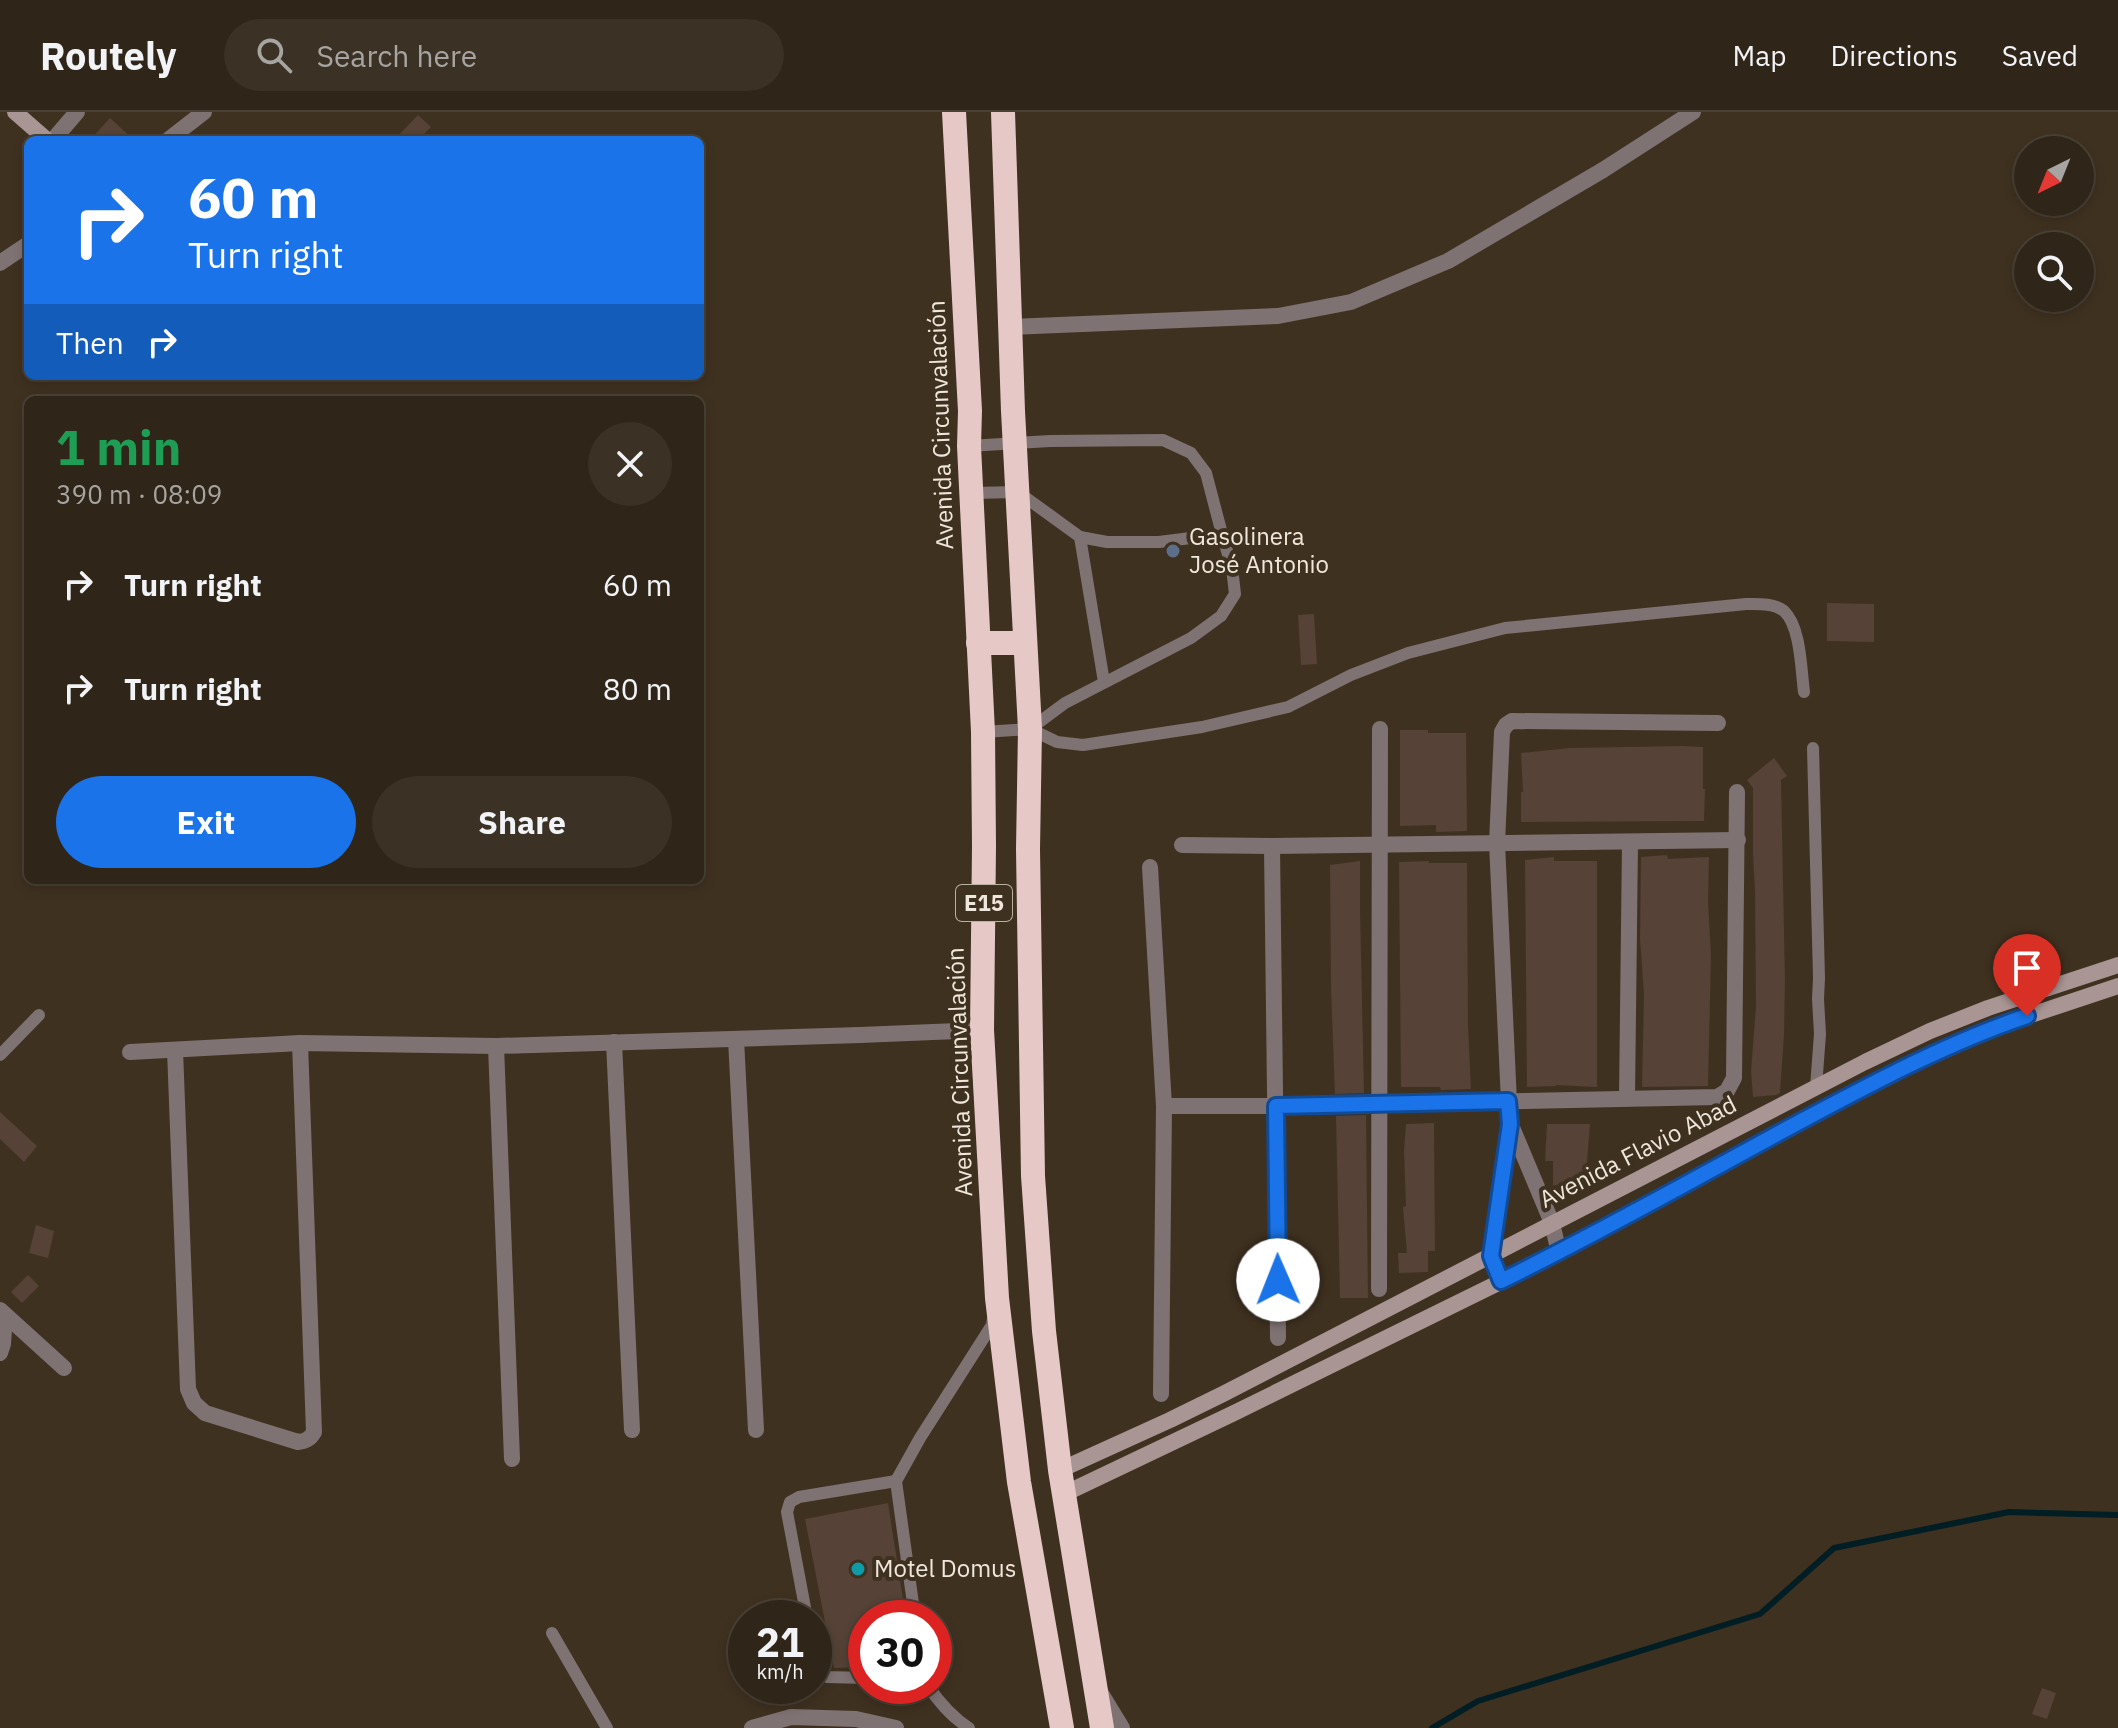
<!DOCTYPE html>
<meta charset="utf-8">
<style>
:root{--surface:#2f2518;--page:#3b3125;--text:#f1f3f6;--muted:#a7a5a2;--line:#4a4237;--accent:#1a73e8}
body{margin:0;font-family:"IBM Plex Sans",sans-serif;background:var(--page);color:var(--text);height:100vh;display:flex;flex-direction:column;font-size:30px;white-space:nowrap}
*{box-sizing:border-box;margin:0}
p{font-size:26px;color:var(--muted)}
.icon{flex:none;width:44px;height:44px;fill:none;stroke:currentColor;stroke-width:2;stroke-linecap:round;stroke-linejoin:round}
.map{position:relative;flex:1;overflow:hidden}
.sheet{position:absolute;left:24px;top:284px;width:680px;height:488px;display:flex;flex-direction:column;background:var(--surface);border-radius:12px;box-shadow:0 4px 12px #0003,0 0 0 2px var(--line)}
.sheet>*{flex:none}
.hud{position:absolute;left:24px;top:24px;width:680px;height:244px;border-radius:12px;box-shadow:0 4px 12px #0003,0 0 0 2px var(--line);background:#1a73e8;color:#fff;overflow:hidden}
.needle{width:52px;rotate:223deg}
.controls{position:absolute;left:2014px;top:24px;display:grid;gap:16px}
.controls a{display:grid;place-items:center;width:80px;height:80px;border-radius:50%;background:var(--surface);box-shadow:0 4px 12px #0003,0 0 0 2px var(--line);font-size:40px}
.speed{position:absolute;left:728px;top:1488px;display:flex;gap:16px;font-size:40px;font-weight:700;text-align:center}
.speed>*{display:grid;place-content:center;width:104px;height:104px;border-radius:50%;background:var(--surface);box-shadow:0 4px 12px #0003,0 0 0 2px var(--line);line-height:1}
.speed small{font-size:20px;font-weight:400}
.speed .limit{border:12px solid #d22;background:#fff;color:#111}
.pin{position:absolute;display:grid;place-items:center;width:68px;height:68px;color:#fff;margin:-82px -34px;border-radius:50% 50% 50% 0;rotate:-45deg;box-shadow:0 0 8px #0007}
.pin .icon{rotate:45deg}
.me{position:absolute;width:88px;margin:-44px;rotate:359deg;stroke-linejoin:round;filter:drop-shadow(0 0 6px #0008)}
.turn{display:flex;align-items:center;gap:28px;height:168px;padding:0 32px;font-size:36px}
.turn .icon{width:104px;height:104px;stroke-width:2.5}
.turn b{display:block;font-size:56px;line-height:68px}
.then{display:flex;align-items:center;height:76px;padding:0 32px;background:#0003;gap:16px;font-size:30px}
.round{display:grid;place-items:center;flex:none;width:84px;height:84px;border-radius:42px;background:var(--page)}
.headline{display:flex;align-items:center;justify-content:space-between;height:136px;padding:0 32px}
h1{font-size:48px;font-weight:700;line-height:60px;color:#1e9e55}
.cta{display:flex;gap:16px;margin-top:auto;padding:16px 32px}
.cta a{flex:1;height:92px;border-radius:48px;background:var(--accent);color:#fff;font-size:32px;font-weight:700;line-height:92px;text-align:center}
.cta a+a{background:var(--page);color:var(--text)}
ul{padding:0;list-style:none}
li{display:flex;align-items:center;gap:24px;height:104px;padding:0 32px}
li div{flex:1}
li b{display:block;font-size:30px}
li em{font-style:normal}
header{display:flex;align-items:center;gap:48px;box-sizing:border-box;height:112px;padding:0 40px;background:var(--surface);border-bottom:2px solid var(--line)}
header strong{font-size:38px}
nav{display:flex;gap:44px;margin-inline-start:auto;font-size:28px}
.search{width:560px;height:72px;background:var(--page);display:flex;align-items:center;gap:20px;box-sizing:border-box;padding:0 28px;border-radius:44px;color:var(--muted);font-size:30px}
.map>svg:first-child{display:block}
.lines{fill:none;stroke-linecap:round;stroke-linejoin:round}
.stream{stroke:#011e25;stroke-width:6}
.building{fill:#564236}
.lane{stroke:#7f7272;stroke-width:12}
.street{stroke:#7f7272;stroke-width:16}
.secondary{stroke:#a99594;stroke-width:16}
.highway{stroke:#e6c8c6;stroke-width:24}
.route-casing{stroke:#114b97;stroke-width:20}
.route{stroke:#1a73e8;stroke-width:14}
.service-dot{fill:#5c6f8a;stroke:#3f3120;stroke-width:3}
.culture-dot{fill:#0f9aa8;stroke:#3f3120;stroke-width:3}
.labels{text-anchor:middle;stroke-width:8;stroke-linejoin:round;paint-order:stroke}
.shield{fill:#3f3120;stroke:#bbb0a4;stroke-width:2}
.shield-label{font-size:22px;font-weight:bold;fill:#f0e7dc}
.street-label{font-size:24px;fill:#f0e7dc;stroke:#3f3120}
.poi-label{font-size:24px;fill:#f0e7dc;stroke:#3f3120;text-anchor:start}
</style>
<header>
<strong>Routely</strong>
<div class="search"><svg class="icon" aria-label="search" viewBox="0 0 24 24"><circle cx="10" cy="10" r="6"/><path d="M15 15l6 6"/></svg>Search here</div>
<nav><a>Map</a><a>Directions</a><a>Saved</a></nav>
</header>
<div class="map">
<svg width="2118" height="1616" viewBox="0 0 2118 1616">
<rect width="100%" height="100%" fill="#3f3120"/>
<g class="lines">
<polyline class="stream" points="1432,1616 1478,1589 1760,1502 1834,1436 2009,1400 2118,1403"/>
</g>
<g class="building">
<polygon points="418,3 431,15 418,28 394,28"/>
<polygon points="110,6 134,28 90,28"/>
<polygon points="1827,491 1874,492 1874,530 1827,529"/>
<polygon points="1314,502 1317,552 1301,553 1298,503"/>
<polygon points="1400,618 1428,618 1428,621 1466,621 1467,719 1436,720 1436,713 1400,714"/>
<polygon points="1682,634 1703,635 1703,677 1705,677 1704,709 1521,710 1521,680 1523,680 1521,641 1570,636"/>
<polygon points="1774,646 1787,664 1781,668 1785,870 1784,923 1780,981 1776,983 1753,985 1751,960 1756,895 1755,779 1753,743 1753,676 1747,668"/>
<polygon points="1667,743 1668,747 1709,745 1708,790 1711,843 1708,974 1642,975 1644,882 1640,827 1641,745"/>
<polygon points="1554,745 1554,749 1597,749 1597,975 1556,973 1556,974 1527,975 1525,748"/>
<polygon points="1360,749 1360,796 1364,981 1335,982 1331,876 1330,753"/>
<polygon points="1429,749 1429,751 1467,751 1468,913 1471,977 1441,978 1440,975 1401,975 1399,750"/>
<polygon points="0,1000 37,1034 24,1050 0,1027"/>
<polygon points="1366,1003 1368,1186 1340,1186 1336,1004"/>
<polygon points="1434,1011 1435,1139 1428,1139 1428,1160 1399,1161 1398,1141 1407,1141 1403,1095 1406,1094 1404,1039 1406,1012"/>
<polygon points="1547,1012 1590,1012 1585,1075 1553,1073 1553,1049 1545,1049"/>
<polygon points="36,1113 54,1119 48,1146 29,1141"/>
<polygon points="28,1163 39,1174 22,1191 11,1180"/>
<polygon points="888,1391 906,1506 866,1506 866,1555 834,1556 805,1407"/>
<polygon points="2042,1576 2056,1581 2047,1607 2032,1602"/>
</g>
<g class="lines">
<g class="lane">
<polyline points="969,334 1050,329 1163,328 1191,341 1206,361 1222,422"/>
<polyline points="972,381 1018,380 1080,425 1107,430 1159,430 1222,422 1232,456 1235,482 1221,504 1191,526 1065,591 1030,617"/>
<polyline points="1080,425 1104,570"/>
<path d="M 983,620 L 1030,617 L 1057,630 L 1083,633 L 1202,615 L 1288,595 L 1351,563 L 1408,541 L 1505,516 L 1746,492 C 1758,492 1774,491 1784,499 C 1801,515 1801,558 1804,580"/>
<polyline points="1813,636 1819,866 1818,887 1820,922 1816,975"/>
<polyline points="0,943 39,903"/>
<polyline points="807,1506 787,1400 790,1390 799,1385 896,1369"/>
<polyline points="915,1506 896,1369 920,1326 992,1213 993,1206"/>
<polyline points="552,1521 607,1616"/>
<polyline points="814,1545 819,1560 827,1565 866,1566"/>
<path d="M 928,1574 C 939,1590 953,1606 969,1616"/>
</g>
<g class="street">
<polyline points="53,28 77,0"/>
<polyline points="168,28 204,0"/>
<polyline points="0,151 28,132"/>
<polyline points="1010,215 1278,204 1351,190 1448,149 1603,58 1693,0"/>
<polyline points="1182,733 1272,734 1738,728"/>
<polyline points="1272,734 1278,1226"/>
<polyline points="1150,755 1164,994 1161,1282"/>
<polyline points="736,927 756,1318"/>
<polyline points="614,930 632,1318"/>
<polyline points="496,934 512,1347"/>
<path d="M 175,938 L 188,1277 L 194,1291 L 205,1301 L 298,1330 C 306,1329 310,1327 314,1320 L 300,931"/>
<polyline points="130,940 300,931 496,934 860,923 982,918"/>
<polyline points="1627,986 1630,730"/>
<polyline points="1164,994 1276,994 1717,985 1727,979 1734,966 1737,680"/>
<polyline points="1511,1013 1552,1111 1559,1141"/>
<polyline points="1501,1169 1491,1144 1510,1012 1497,731 1502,620 1506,613 1512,609 1718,611"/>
<polyline points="1379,1177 1380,617"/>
<polyline points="0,1198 64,1256"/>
<polyline points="0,1241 3,1232 5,1203"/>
<polyline points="1100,1580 1122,1616"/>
<polyline points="752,1616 791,1605 856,1607 896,1616"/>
</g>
<g class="secondary">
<polyline points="15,0 47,28"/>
<polyline points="1060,1358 1170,1308 1223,1282 1865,950 1930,919 1988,896 2118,853"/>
<polyline points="1064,1382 1232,1302 1559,1141 1822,998 1940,939 1998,914 2118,874"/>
</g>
<g class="highway">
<polyline points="954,0 970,299 969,334 983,620 984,734 982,918 997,1186 1019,1370 1062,1616"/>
<polyline points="1003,0 1013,299 1030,617 1028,737 1033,1064 1044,1219 1060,1358 1102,1616"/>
<polyline points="978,531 1025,531"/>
</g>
</g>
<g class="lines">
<g class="route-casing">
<path id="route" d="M 1278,1168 L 1276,994 L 1508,989 L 1510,1012 L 1491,1144 L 1501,1169 C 1599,1121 1694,1067 1790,1015 C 1867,974 1944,932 2027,904"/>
</g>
<use href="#route" class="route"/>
</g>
<circle class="service-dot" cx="1173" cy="439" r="8"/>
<circle class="culture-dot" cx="858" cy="1457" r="8"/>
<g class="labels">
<rect class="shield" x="956" y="773" width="56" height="36" rx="6"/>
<g class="shield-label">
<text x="984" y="799">E15</text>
</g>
<g class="street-label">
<text transform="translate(941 313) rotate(-92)" y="8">Avenida Circunvalación</text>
<text transform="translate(960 960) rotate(-92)" y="8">Avenida Circunvalación</text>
<text transform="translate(1638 1040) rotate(-27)" y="8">Avenida Flavio Abad</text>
</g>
<g class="poi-label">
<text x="1189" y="433">Gasolinera<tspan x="1189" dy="28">José Antonio</tspan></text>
<text x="874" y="1465">Motel Domus</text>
</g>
</g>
</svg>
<div class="controls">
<a><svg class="needle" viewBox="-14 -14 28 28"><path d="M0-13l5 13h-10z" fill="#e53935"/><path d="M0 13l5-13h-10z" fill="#a7a5a2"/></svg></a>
<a><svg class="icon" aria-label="search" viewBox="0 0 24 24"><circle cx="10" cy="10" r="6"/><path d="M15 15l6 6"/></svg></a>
</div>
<div class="speed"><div>21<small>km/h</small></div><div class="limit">30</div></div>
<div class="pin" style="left:2027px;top:904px;background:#d93025"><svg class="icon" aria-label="arrive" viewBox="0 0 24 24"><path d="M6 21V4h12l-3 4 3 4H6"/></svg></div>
<svg class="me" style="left:1278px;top:1168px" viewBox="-20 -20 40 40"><circle r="19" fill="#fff"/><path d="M0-13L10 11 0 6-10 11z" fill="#1a73e8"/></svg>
<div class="hud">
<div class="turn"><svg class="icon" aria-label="right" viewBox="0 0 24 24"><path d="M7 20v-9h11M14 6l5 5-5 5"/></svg><div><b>60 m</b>Turn right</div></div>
<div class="then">Then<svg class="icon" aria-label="right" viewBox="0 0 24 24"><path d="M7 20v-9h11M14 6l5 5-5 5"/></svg></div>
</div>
<section class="sheet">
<div class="headline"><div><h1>1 min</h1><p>390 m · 08:09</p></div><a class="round"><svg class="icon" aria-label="close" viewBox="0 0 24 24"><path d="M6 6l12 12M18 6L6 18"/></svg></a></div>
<ul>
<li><svg class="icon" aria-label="right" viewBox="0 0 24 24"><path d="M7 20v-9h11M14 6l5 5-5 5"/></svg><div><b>Turn right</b></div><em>60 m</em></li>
<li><svg class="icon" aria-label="right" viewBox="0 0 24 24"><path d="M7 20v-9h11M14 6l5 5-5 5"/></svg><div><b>Turn right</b></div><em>80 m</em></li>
</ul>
<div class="cta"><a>Exit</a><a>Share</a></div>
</section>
</div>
